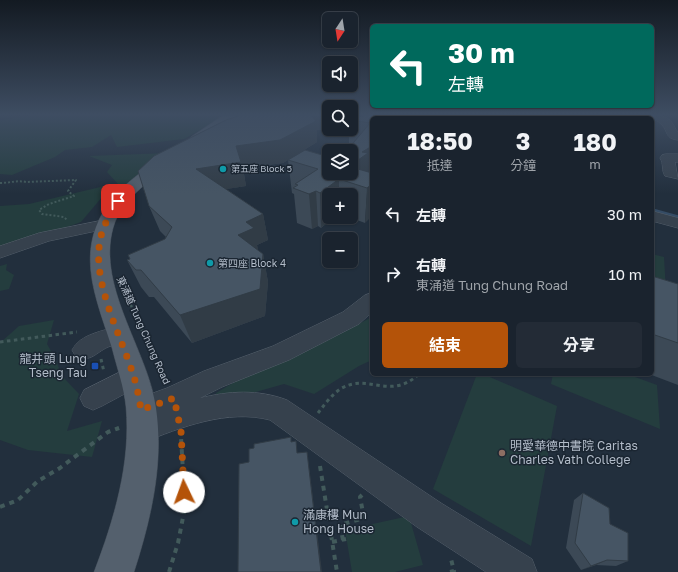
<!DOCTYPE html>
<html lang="zh-TW">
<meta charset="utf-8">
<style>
:root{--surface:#1a232e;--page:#232b36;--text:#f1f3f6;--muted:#9fa4aa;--line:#38404a;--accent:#b45309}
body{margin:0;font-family:"Golos Text","Noto Sans TC",sans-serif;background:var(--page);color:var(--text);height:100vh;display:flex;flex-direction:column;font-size:15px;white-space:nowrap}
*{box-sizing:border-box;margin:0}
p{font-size:13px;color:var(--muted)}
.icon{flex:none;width:22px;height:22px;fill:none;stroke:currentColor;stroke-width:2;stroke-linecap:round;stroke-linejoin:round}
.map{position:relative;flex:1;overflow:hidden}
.side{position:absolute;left:370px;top:116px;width:284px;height:260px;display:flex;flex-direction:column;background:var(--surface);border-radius:6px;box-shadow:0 1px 3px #0004,0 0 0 1px var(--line)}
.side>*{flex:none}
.guide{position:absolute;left:370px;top:24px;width:284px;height:84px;border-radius:6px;box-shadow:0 1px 3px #0004,0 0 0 1px var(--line);background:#00695c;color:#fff;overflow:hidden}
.needle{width:26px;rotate:192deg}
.tools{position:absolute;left:322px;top:12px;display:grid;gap:8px}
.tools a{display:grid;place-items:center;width:36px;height:36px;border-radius:6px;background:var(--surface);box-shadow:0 1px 3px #0004,0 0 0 1px var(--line);font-size:20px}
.pin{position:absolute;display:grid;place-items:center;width:34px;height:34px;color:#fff;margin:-17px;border-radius:8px;box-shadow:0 2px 6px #0006}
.me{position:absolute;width:44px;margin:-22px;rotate:357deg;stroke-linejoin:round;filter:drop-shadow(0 0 3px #0008)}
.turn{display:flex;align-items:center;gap:14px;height:84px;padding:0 12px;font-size:18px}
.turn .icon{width:52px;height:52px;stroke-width:2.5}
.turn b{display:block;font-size:28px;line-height:34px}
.eta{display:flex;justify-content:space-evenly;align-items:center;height:68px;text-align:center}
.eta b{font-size:24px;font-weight:700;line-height:28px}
.button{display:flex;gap:8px;margin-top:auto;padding:8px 12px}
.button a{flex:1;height:46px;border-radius:6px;background:var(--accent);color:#fff;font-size:16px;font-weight:700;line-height:46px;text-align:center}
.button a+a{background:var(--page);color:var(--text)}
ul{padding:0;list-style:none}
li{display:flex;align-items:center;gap:12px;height:60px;padding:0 12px}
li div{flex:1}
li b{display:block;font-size:15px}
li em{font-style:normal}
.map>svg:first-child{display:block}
.green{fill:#243d3e}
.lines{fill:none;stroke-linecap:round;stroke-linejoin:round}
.stream-far1{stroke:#354c65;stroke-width:2.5}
.stream{stroke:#354c65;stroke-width:3.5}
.minor-casing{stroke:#545f6b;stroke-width:1}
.major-casing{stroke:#3f4a56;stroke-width:1}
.path-far3{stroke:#425a5b;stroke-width:2;stroke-dasharray:2 2;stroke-linecap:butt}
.path-far2{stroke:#425a5b;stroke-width:2.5;stroke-dasharray:3 3;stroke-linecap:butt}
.path-far1{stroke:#425a5b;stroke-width:3;stroke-dasharray:3.5 3.5;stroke-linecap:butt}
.path{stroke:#425a5b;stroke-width:4;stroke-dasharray:5 5;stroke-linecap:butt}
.minor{fill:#36414d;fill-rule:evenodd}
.major{fill:#54606d;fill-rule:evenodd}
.wall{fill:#3c4956}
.shaded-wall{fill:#313c46}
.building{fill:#465564;stroke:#313c46}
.route{stroke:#b45309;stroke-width:7;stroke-dasharray:0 12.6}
.culture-dot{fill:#0f9aa8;stroke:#1b2632;stroke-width:1.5}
.transit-dot{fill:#1a4fb4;stroke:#1b2632;stroke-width:1.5}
.education-dot{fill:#8d6e63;stroke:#1b2632;stroke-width:1.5}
.labels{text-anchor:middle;stroke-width:3;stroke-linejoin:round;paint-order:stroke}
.far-poi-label{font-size:9px;fill:#b2bcc9;stroke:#1b2632;text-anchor:start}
.poi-label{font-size:10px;fill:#b2bcc9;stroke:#1b2632;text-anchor:start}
.street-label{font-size:10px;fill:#b2bcc9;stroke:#1b2632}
.near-poi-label{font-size:12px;fill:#b2bcc9;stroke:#1b2632;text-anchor:start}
</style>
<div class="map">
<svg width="678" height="572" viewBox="0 0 678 572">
<rect width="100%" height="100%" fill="#222f3d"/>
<g class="green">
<polygon points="40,114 228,114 184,139 117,147 111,135 92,147 65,150 55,157 12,175 0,174 0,120"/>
<polygon points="544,114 608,114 623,118 574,117 547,118"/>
<polygon points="168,153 167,157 145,165 151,168 126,186 116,188 118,184 107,172 112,165 89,156"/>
<polygon points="113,184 81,222 42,236 0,255 0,206 29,204"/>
<polygon points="652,254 664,257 667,309 652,304"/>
<polygon points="7,264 6,270 14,275 9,289 0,291 0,266"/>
<polygon points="372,317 372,360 359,366 314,394 284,384 217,403 216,393 258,368 330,339"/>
<polygon points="54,320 47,344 55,358 62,376 79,394 67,431 102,421 92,457 28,450 0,440 0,343 19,326"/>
<polygon points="477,374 483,374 557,406 531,546 433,489"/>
<polygon points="553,374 627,374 657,385 660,429 551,384"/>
<polygon points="409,516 423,565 395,572 352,572 345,530"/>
</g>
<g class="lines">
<polyline class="stream-far1" points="511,115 524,118"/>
<polyline class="stream" points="652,210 678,217"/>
<g class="minor-casing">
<g id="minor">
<polygon points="507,114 517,114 518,118 508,118"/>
<polygon points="527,114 539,114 543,118 531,118"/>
<path d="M 646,114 C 655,114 668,115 673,124 C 675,127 675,129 678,132 L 678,140 C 665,139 668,131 662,125 C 658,120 651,119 646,114 Z"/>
<path d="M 666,154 L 678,154 L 678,162 L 675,162 L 678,179 L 665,176 C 661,170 664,164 660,158 L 662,155 Z"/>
<polygon points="652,211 678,218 678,228 652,221"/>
<polygon points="104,220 110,222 112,225 110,228 49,241 0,258 0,246 39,233"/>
<path d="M 372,293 L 372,312 L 359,324 L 289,360 L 222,387 L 200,398 C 229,391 258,389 287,400 L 441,503 L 532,559 L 537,572 L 486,572 L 417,527 L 270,420 C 228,409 181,427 142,443 L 132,439 L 128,429 L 132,419 L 127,410 L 131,401 L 167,388 L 204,371 L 273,346 L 343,312 L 365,295 Z"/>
<path d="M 119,326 L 127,329 L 130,335 L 127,341 C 121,343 114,345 108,347 C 95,353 92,362 76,357 L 72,350 C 80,334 103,331 119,326 Z"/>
<polygon points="134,365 143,368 147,376 143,384 102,406 93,410 84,406 80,398 84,390"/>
</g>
</g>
<g class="major-casing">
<g id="major">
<polygon points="225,114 238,114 199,143 191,143 189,140 191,137"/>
<path d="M 165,157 L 170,158 L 172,161 C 168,167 160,172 154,177 C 139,189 122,204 115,222 C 93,283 148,349 156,408 C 164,464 151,519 134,572 L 94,572 C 114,520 131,463 126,407 C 124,387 117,368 112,348 C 95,295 73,249 112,199 C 125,183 143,171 160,158 Z"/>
</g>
</g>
<path class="path-far3" d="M 0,183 C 9,183 17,180 26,182 L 76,180 L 68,191 L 74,196 L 49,204 L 39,210 L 42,214 L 64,217 L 67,220"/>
<polyline class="path-far2" points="128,299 137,318"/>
<g class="path-far1">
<polyline points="136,317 165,380"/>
<polyline points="0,342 77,332"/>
<polyline points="101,359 104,372"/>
<path d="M 318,413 C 325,404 332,394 342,388 C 369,373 390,401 419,374"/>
<polyline points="116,429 119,428"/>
</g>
<g class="path">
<polyline points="320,466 337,572"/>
<polyline points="0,507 18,500 38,481 60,468 108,432 119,428"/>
<polyline points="343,540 340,525 364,518 360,497 362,495"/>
<polyline points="332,542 346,539"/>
<polyline points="169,572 178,543 185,507 181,437"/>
<polyline points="450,572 454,571 451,559"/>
</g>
<use href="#minor" class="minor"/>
<use href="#major" class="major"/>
</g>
<g class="wall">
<polygon points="329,114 329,129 317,130 317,142 283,163 243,168 246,186 226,189 263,214 268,240 257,245 258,251 263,254 268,282 265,316 192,343 154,297 149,297 141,287 127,260 165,239 166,237 160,231 149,206"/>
<polygon points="351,118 372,118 365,223 349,217 351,217 351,195 329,195 329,217 334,217 321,228 318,226 312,229 297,223 294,194 292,193 288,160 329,157 349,148 349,129 351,129"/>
<polygon points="652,276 678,284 678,385 649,374 652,374"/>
<polygon points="583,493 610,524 628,561 616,566 596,565 581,570 566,548 574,500"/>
</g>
<g class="shaded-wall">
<polygon points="308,114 329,114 329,129 317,130 317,142 283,163 243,168 246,186 202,193 196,169 236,146"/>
<polygon points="406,114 412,114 411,118 404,117"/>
<polygon points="372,146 372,176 351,173 351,165 362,152"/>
<polygon points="339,179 339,195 329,195 329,217 334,217 321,228 320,193"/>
<polygon points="372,184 372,216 365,223 367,188"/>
<polygon points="316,191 318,226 312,229 309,194"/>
<polygon points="263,214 268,240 257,245 259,254 238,235 246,222"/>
<polygon points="263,254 268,282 265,316 192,343 180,315"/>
<polygon points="307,452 311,483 322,572 321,572"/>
<polygon points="607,560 596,565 581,570 591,566"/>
</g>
<g class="building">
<polygon points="245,114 310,114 316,121 280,140 236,146 241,162 196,169 263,214 246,222 254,228 238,235 263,254 260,289 180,315 141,270 136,270 127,260 130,259 128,255 165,239 172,227 149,206 138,171 154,156 226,120"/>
<polygon points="374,114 406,114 404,117 414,118 372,118 372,146 362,152 368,153 351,165 351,151 339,151 345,147 349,148 370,123 351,120 351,118"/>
<polygon points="305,150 329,157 329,173 351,173 351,167 372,173 372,184 367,188 339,179 320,193 316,191 309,194 293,188 298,185 295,184 318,169 288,160"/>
<polygon points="652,276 678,284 678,343 652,334"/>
<polygon points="291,437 291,442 296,441 297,453 307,452 321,572 238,572 239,464 249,462 249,449 254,448 254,444"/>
<polygon points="583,493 609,508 610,524 628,533 628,561 607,560 591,566 575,543"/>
</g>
<linearGradient id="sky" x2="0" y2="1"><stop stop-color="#131a22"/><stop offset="0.59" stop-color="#3e4d62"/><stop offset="1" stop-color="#3e4d62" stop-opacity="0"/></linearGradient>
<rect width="678" height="194" fill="url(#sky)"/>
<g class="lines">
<path class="route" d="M 118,201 C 112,212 104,223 101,236 C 90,279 120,333 133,374 C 137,386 139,398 141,410 L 174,398 L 181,431 L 184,492"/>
</g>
<g class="culture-dot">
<circle cx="223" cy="169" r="4"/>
<circle cx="210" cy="263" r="4"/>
<circle cx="295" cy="522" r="4"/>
</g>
<rect class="transit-dot" x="91" y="362" width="8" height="8" rx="2"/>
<circle class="education-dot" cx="502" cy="453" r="4"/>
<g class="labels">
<g class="far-poi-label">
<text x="231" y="172">第五座 Block 5</text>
</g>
<g class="poi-label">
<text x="218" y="267">第四座 Block 4</text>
</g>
<g class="street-label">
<text transform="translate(144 330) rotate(66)" y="4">東涌道 Tung Chung Road</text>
</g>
<g class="near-poi-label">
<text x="87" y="363" text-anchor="end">龍井頭 Lung<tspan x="87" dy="14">Tseng Tau</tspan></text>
<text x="510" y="450">明愛華德中書院 Caritas<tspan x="510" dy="14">Charles Vath College</tspan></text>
<text x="303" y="519">滿康樓 Mun<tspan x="303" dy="14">Hong House</tspan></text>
</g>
</g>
</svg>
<div class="tools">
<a><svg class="needle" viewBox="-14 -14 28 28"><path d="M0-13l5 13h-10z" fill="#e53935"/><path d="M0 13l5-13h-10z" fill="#9fa4aa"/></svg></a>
<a><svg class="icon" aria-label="sound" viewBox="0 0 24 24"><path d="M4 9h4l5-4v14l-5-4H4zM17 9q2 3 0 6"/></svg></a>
<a><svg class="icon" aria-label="search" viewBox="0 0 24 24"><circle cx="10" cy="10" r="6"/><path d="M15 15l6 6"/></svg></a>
<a><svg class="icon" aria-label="layers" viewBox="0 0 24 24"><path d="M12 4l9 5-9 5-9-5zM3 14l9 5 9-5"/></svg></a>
<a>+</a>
<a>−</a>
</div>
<div class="pin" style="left:118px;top:201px;background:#d93025"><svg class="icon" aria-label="arrive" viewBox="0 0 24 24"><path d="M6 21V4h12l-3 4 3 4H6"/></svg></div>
<svg class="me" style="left:184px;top:492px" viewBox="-20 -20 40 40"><circle r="19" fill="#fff"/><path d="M0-13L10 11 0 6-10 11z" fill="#b45309"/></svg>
<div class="guide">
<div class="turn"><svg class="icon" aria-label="left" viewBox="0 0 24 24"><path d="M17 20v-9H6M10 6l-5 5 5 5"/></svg><div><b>30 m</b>左轉</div></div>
</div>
<section class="side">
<div class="eta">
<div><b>18:50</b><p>抵達</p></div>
<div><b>3</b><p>分鐘</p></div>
<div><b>180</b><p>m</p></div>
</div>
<ul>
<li><svg class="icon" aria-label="left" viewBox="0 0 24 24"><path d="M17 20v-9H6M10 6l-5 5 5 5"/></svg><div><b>左轉</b></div><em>30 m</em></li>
<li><svg class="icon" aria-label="right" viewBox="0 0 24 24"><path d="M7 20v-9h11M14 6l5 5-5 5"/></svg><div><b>右轉</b><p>東涌道 Tung Chung Road</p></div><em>10 m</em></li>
</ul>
<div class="button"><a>結束</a><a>分享</a></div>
</section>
</div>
